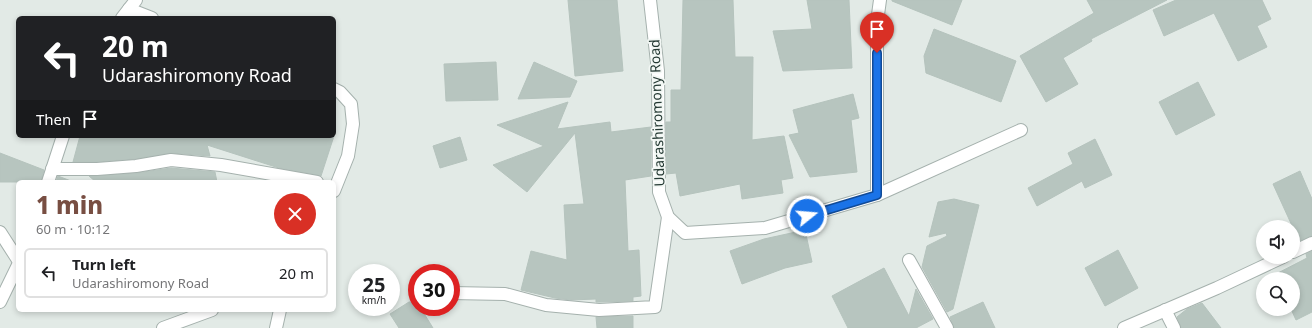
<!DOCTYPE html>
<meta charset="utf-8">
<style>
:root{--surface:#fff;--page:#f2f2f2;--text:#202124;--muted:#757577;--line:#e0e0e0;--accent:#784e42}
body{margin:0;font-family:"Noto Sans",sans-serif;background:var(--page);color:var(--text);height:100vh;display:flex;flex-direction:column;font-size:15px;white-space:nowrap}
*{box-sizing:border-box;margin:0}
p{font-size:13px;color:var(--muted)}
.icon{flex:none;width:22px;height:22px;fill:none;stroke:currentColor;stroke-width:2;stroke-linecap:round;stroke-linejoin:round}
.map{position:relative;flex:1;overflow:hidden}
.sheet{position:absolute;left:16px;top:180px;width:320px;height:132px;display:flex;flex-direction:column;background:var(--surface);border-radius:6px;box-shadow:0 2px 6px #0003}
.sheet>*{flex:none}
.guide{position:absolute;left:16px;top:16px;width:320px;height:122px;border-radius:6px;box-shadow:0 2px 6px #0003;background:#202124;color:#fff;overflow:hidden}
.buttons{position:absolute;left:1256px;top:220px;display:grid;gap:8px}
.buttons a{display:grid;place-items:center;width:44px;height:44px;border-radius:50%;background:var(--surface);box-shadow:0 2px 6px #0003;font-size:20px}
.speed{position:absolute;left:348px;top:264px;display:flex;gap:8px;font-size:20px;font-weight:700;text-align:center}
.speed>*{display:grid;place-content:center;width:52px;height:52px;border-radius:50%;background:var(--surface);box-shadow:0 2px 6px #0003;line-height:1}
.speed small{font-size:10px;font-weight:400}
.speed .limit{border:6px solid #d22;background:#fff;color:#111}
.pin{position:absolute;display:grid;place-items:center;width:34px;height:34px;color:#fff;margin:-41px -17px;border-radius:50% 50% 50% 0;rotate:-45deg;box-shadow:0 0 4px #0007}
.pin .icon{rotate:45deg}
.me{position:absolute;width:44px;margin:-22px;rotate:73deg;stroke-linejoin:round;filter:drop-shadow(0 0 3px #0008)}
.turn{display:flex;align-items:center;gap:14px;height:84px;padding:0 20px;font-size:18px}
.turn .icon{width:52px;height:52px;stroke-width:2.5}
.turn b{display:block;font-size:28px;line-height:34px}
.then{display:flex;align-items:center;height:38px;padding:0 20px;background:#0003;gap:8px;font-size:15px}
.round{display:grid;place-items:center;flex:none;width:42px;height:42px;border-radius:21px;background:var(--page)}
.head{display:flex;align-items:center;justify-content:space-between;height:68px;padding:0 20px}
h1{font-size:24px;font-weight:800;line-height:30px;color:var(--accent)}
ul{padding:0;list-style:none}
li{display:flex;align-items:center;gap:12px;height:50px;margin:0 8px 6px;padding:0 12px;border:2px solid var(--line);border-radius:6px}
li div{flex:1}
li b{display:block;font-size:15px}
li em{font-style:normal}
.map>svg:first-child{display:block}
.building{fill:#b7c5bf;stroke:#b5c3bd}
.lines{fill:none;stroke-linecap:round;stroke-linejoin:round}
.minor-casing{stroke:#a5b1ad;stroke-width:14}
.minor{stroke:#fff;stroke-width:12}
.route-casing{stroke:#114b97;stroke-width:10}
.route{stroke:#1a73e8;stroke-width:7}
.labels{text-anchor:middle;stroke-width:3.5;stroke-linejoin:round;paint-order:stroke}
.street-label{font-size:14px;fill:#243933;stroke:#f2f7f4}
</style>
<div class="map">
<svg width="1312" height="328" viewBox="0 0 1312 328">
<rect width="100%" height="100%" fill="#e2eae6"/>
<g class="building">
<polygon points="568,0 617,0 623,71 575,76"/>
<polygon points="683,0 733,0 735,57 753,57 752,140 784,136 793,178 781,180 783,193 742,199 740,184 680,196 676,173 666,174 666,122 671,122 671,90 681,90"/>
<polygon points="807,0 849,0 852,68 783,71 773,31 812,29"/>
<polygon points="892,0 962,0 952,25 892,1"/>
<polygon points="1087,0 1167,0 1091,39 1092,41 1063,58 1078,84 1046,102 1020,56 1094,13"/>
<polygon points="1176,0 1262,0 1271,19 1257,26 1267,47 1238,61 1214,13 1164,36 1153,10"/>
<polygon points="934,29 1016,61 1001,102 926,73 924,56"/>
<polygon points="496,62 498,100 446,101 444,64"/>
<polygon points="534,62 577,81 570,97 518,99"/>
<polygon points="1198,82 1215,115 1176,135 1159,102"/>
<polygon points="853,94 859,118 851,120 857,172 810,177 789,135 799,133 793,110"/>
<polygon points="568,102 557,129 610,122 611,132 651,127 651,176 625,180 628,251 639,250 641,296 633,297 633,301 599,302 596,302 596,299 571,300 555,298 521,290 531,251 567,260 564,205 584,204 575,133 527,192 493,165 544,146 497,125"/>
<polygon points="80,136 334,136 321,176 279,168 207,145 210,156 172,153 135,159 97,162 73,162"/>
<polygon points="460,137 467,160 440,168 433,146"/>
<polygon points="1095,139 1112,175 1085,188 1082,181 1037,206 1028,188 1073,164 1068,153"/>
<polygon points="0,153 44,170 41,182 0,182"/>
<polygon points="171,168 215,172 217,182 96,182 89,176 137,173"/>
<polygon points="1300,171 1312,199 1312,236 1299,241 1273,184"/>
<polygon points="58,176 71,181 70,182 56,182"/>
<polygon points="954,199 979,205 953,309 947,312 922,267 927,246 947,236 946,233 929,237 938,202"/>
<polygon points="805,230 812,262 785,268 742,284 730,251 764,239"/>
<polygon points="1118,250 1138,288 1105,306 1085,268"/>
<polygon points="1312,251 1312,312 1296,320 1291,309 1293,309 1293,279 1275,279 1274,275 1307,258 1306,254"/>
<polygon points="884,268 909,316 916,289 933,319 916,328 848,328 832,296"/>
<polygon points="409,302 417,302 417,307 420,307 433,328 399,328 390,314"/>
<polygon points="983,302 995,328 954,328 950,317"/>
<polygon points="1202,303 1221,328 1181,328 1177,317 1187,309"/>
<polygon points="633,316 633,328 597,328 596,317"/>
</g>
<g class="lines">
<g class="minor-casing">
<g id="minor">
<polyline points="650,0 658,71 659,192 668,217 685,233 765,228 877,195 877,22 880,0"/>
<polyline points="129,9 152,18"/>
<polyline points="122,18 136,0"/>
<polyline points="334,89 340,92 351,104 353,124 348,156 334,191"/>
<polyline points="52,169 97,169 136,166 171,160 221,165 317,182"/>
<polyline points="48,182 63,136"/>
<polyline points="877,195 1021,130"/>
<polyline points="0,232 18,260"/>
<polyline points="1293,252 1312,243"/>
<polyline points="909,260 947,328"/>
<polyline points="416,292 417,292"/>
<polyline points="451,293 505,294 546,305 599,310 655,307 668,217"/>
<polyline points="0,302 18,265"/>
<polyline points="1165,310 1174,328"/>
<polyline points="163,328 212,310"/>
<polyline points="276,328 280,310"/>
<polyline points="1124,328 1217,288 1283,257"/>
</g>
</g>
<use href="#minor" class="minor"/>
</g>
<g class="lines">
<g class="route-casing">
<polyline id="route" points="807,216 877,195 877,53"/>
</g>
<use href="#route" class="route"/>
</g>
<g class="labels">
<g class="street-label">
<text transform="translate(657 113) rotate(-92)" y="5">Udarashiromony Road</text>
</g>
</g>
</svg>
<div class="buttons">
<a><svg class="icon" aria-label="sound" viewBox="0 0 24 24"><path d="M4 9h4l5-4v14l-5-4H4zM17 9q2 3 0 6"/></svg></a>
<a><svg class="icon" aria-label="search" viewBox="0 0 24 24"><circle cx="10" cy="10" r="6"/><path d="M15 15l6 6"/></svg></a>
</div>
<div class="speed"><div>25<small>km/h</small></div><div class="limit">30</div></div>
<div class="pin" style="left:877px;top:53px;background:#d93025"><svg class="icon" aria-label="arrive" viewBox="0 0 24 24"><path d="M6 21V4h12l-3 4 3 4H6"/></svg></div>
<svg class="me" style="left:807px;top:216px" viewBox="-20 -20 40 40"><circle r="17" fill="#1a73e8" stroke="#fff" stroke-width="3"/><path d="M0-11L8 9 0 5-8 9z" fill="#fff"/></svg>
<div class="guide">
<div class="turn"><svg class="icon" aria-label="left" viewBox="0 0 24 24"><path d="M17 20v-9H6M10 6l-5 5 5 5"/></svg><div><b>20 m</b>Udarashiromony Road</div></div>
<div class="then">Then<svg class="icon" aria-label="arrive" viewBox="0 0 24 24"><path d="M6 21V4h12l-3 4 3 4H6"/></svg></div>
</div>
<section class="sheet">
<div class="head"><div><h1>1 min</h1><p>60 m · 10:12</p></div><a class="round" style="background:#d93025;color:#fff"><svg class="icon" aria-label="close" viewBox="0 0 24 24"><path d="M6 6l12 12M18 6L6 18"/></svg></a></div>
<ul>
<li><svg class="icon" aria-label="left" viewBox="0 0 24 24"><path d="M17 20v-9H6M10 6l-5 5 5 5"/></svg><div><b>Turn left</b><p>Udarashiromony Road</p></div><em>20 m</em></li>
</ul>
</section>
</div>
